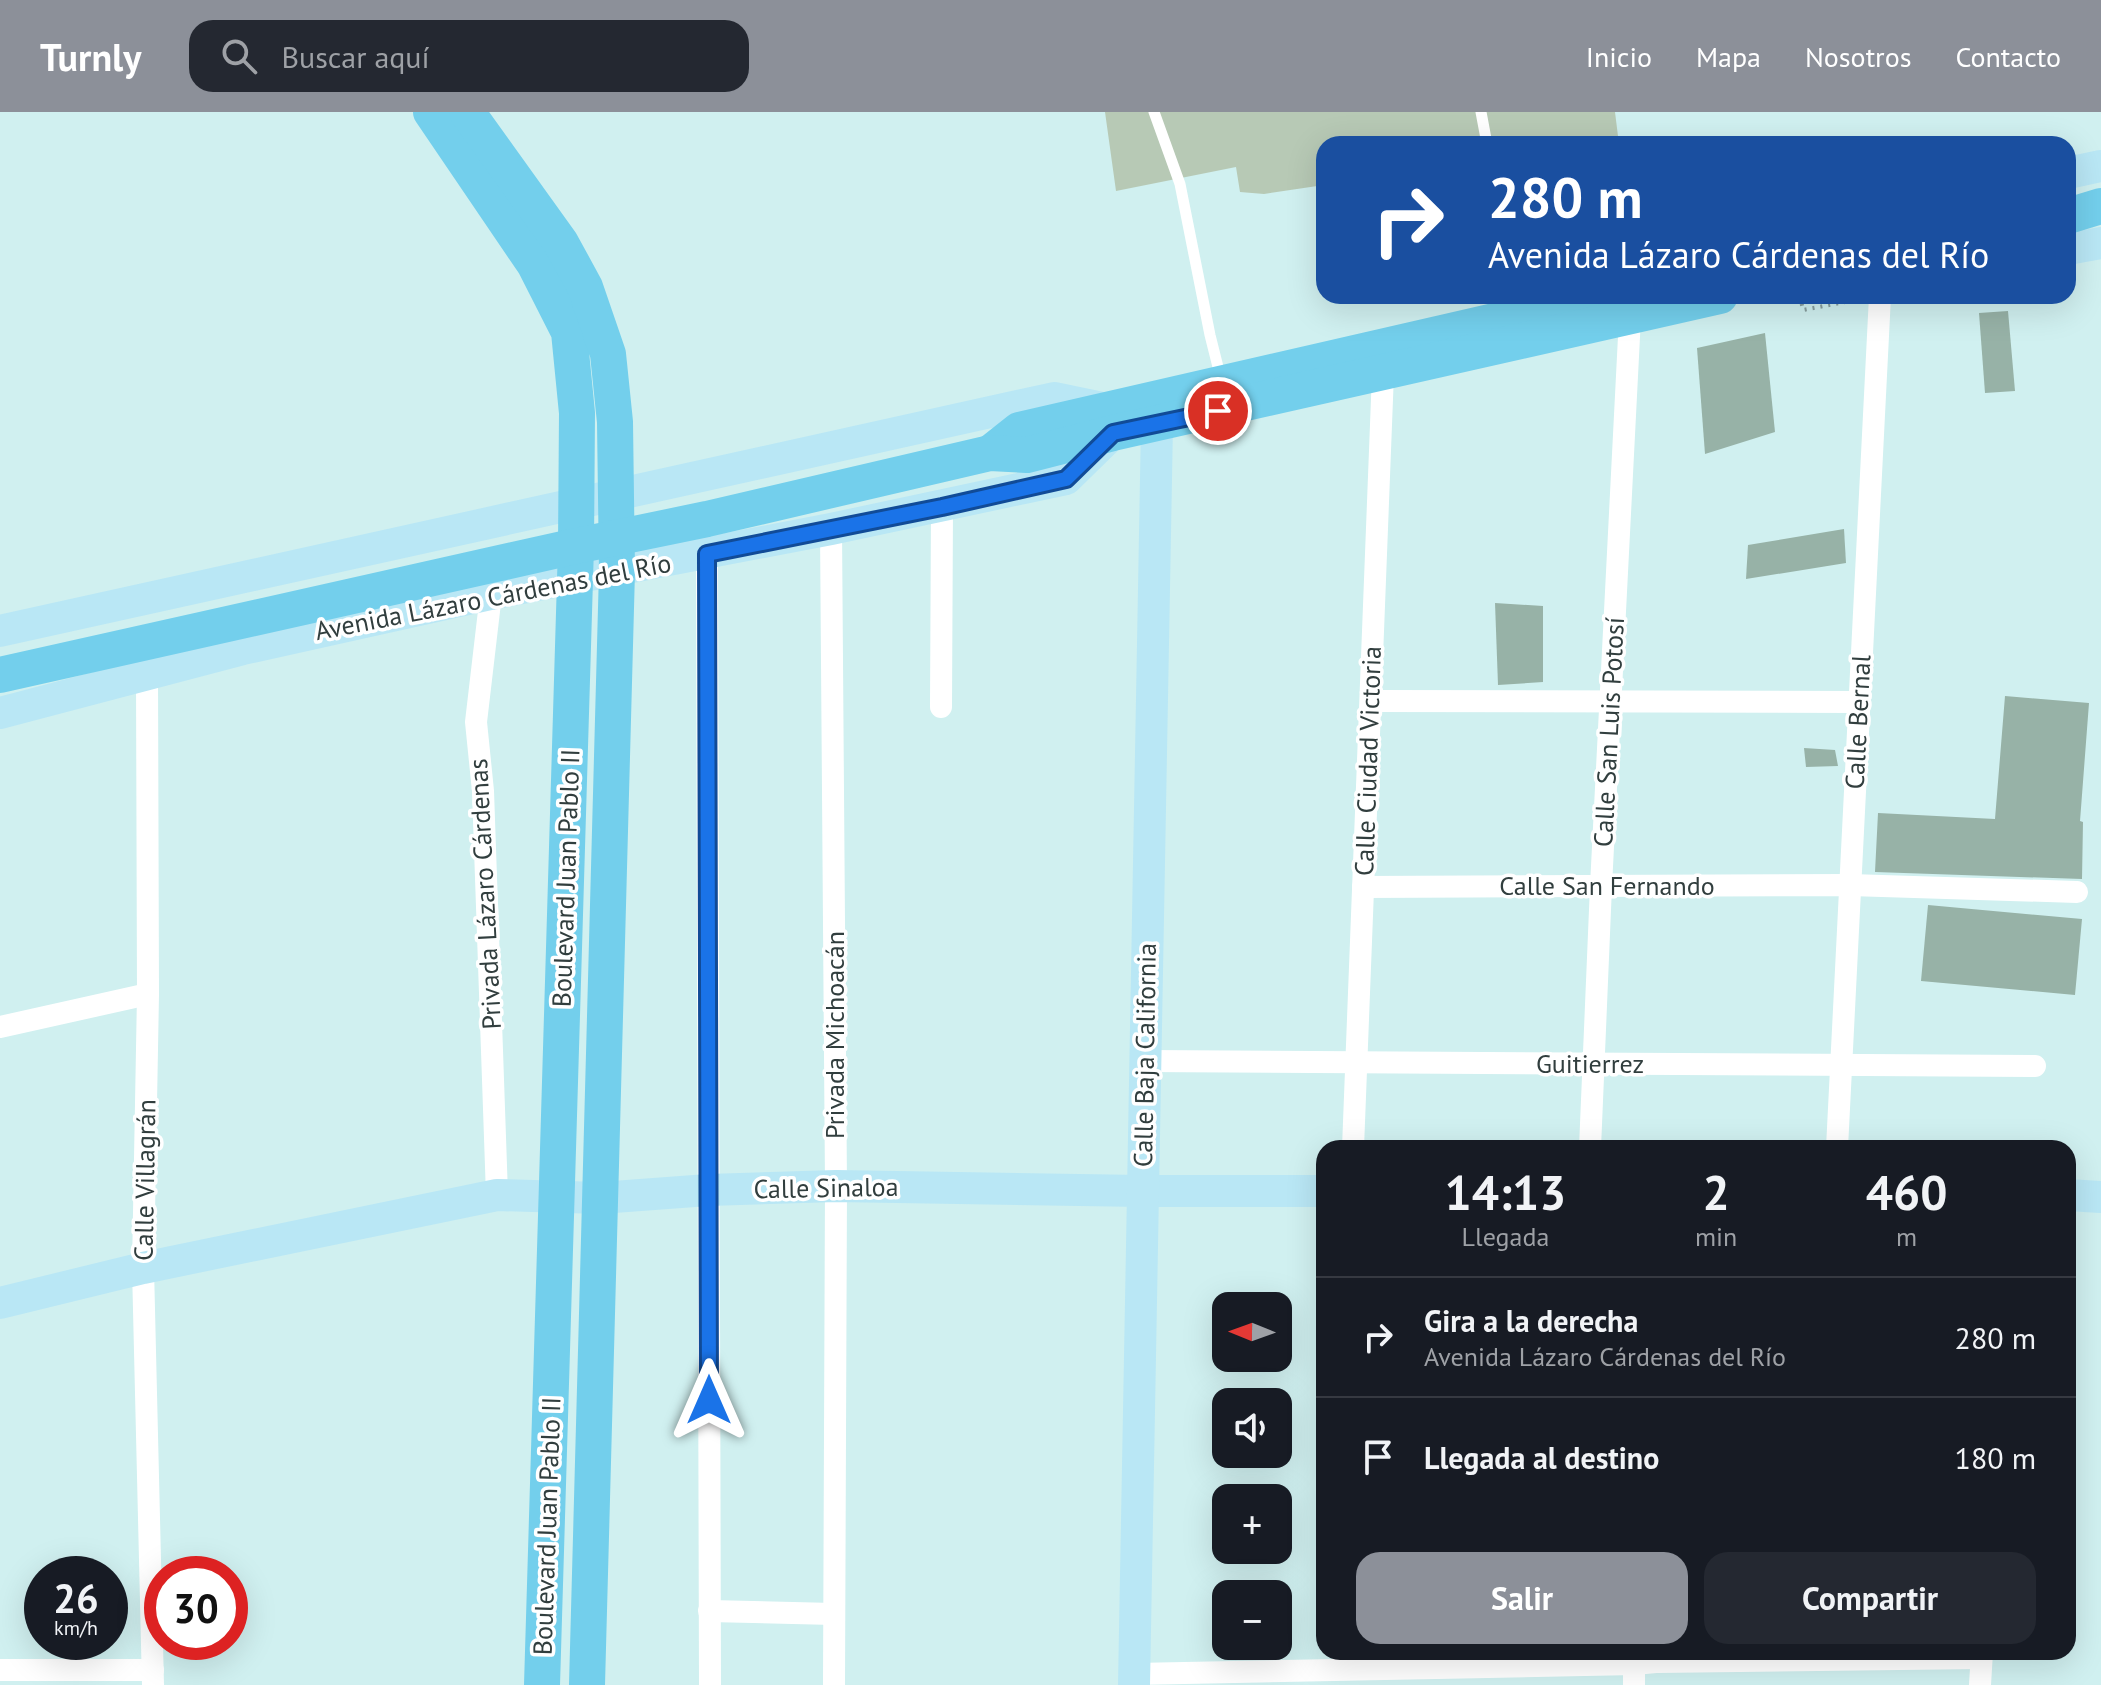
<!DOCTYPE html>
<html lang="es">
<meta charset="utf-8">
<style>
:root{--surface:#171b24;--page:#242831;--text:#f1f3f6;--muted:#9ea1a6;--line:#363941;--accent:#8c9099}
body{margin:0;font-family:"PT Sans",sans-serif;background:var(--page);color:var(--text);height:100vh;display:flex;flex-direction:column;font-size:30px;white-space:nowrap}
*{box-sizing:border-box;margin:0}
p{font-size:26px;color:var(--muted)}
.icon{flex:none;width:44px;height:44px;fill:none;stroke:currentColor;stroke-width:2;stroke-linecap:round;stroke-linejoin:round}
.map{position:relative;flex:1;overflow:hidden}
.side{position:absolute;left:1316px;top:1028px;width:760px;height:520px;display:flex;flex-direction:column;background:var(--surface);border-radius:24px;box-shadow:0 8px 32px #0002}
.side>*{flex:none}
.banner{position:absolute;left:1316px;top:24px;width:760px;height:168px;border-radius:24px;box-shadow:0 8px 32px #0002;background:#1a4fa0;color:#fff;overflow:hidden}
.needle{width:52px;rotate:271deg}
.buttons{position:absolute;left:1212px;top:1180px;display:grid;gap:16px}
.buttons a{display:grid;place-items:center;width:80px;height:80px;border-radius:16px;background:var(--surface);box-shadow:0 8px 32px #0002;font-size:40px}
.speed{position:absolute;left:24px;top:1444px;display:flex;gap:16px;font-size:40px;font-weight:700;text-align:center}
.speed>*{display:grid;place-content:center;width:104px;height:104px;border-radius:50%;background:var(--surface);box-shadow:0 8px 32px #0002;line-height:1}
.speed small{font-size:20px;font-weight:400}
.speed .limit{border:12px solid #d22;background:#fff;color:#111}
.pin{position:absolute;display:grid;place-items:center;width:68px;height:68px;color:#fff;margin:-34px;border:4px solid #fff;border-radius:50%;box-shadow:0 2px 8px #0007}
.me{position:absolute;width:88px;margin:-44px;rotate:0deg;stroke-linejoin:round;filter:drop-shadow(0 0 6px #0008)}
.turn{display:flex;align-items:center;gap:28px;height:168px;padding:0 40px;font-size:36px}
.turn .icon{width:104px;height:104px;stroke-width:2.5}
.turn b{display:block;font-size:56px;line-height:68px}
.eta{display:flex;justify-content:space-evenly;align-items:center;height:136px;text-align:center}
.eta b{font-size:48px;font-weight:700;line-height:56px}
.button{display:flex;gap:16px;margin-top:auto;padding:16px 40px}
.button a{flex:1;height:92px;border-radius:24px;background:var(--accent);color:#fff;font-size:32px;font-weight:700;line-height:92px;text-align:center}
.button a+a{background:var(--page);color:var(--text)}
ul{padding:0;list-style:none}
li{display:flex;align-items:center;gap:24px;height:120px;padding:0 40px;border-top:2px solid var(--line)}
li div{flex:1}
li b{display:block;font-size:30px}
li em{font-style:normal}
header{display:flex;align-items:center;gap:48px;box-sizing:border-box;height:112px;padding:0 40px;background:var(--accent);color:#fff}
header strong{font-size:38px}
nav{display:flex;gap:44px;margin-inline-start:auto;font-size:28px}
.search{width:560px;height:72px;background:var(--page);display:flex;align-items:center;gap:20px;box-sizing:border-box;padding:0 28px;border-radius:24px;color:var(--muted);font-size:30px}
.map>svg:first-child{display:block}
.green{fill:#b7c9b5}
.building{fill:#97b2a7}
.lines{fill:none;stroke-linecap:round;stroke-linejoin:round}
.path{stroke:#889f9f;stroke-width:4;stroke-dasharray:2 6;stroke-linecap:butt}
.lane{stroke:#fff;stroke-width:11}
.street{stroke:#fff;stroke-width:22}
.secondary{stroke:#b9e7f5;stroke-width:32}
.primary{stroke:#73cfec;stroke-width:36}
.route-casing{stroke:#114b97;stroke-width:20}
.route{stroke:#1a73e8;stroke-width:14}
.labels{text-anchor:middle;stroke-width:7;stroke-linejoin:round;paint-order:stroke}
.street-label{font-size:26px;fill:#313e3e;stroke:#fff}
</style>
<header>
<strong>Turnly</strong>
<div class="search"><svg class="icon" aria-label="search" viewBox="0 0 24 24"><circle cx="10" cy="10" r="6"/><path d="M15 15l6 6"/></svg>Buscar aquí</div>
<nav><a>Inicio</a><a>Mapa</a><a>Nosotros</a><a>Contacto</a></nav>
</header>
<div class="map">
<svg width="2101" height="1573" viewBox="0 0 2101 1573">
<rect width="100%" height="100%" fill="#d0f0f0"/>
<polygon class="green" points="1105,0 1615,0 1619,32 1324,32 1324,73 1264,82 1240,80 1236,55 1116,79"/>
<g class="building">
<polygon points="2008,199 2015,279 1985,281 1979,201"/>
<polygon points="1765,221 1775,320 1705,342 1697,236"/>
<polygon points="1844,417 1846,451 1746,467 1748,433"/>
<polygon points="1495,491 1543,494 1543,570 1498,573"/>
<polygon points="2005,584 2089,591 2080,709 2083,710 2082,767 1875,760 1878,701 1995,707"/>
<polygon points="1804,636 1835,638 1838,654 1806,655"/>
<polygon points="1928,793 2082,807 2075,883 1921,869"/>
</g>
<g class="lines">
<polyline class="path" points="1800,184 1803,198 1861,187"/>
<g class="lane">
<polyline points="1154,0 1180,72 1210,223 1221,267"/>
<polyline points="1481,0 1487,32"/>
</g>
<g class="street">
<polyline points="831,417 836,1074 834,1573"/>
<polyline points="707,442 710,1573"/>
<polyline points="491,482 476,610 483,679 497,1083"/>
<polyline points="147,563 148,882 143,1156 153,1573"/>
<polyline points="1371,589 1859,590"/>
<polyline points="941,595 942,395"/>
<polyline points="1363,775 1850,773 2077,780"/>
<polyline points="0,915 148,882"/>
<polyline points="1144,949 2035,954"/>
<polyline points="1353,1036 1383,261"/>
<polyline points="1590,1036 1601,774 1630,205"/>
<polyline points="1837,1036 1880,184"/>
<polyline points="709,1499 834,1502"/>
<polyline points="0,1558 153,1558"/>
<polyline points="1134,1562 1634,1552 1656,1550 1981,1546"/>
<polyline points="1634,1573 1634,1552"/>
<polyline points="1980,1573 1982,1540"/>
</g>
<g class="secondary">
<polyline points="2068,61 2101,54"/>
<polyline points="2068,137 2101,131"/>
<polyline points="0,519 1054,286 1107,297"/>
<polyline points="0,601 243,537 491,482 831,417 1066,367 1113,321"/>
<polyline points="2068,1083 2101,1085"/>
<polyline points="0,1191 143,1156 497,1083 600,1086 708,1078 836,1074 1142,1079 1324,1079"/>
<polyline points="1134,1573 1157,312"/>
</g>
<g class="primary">
<polyline points="431,0 535,153 569,220 577,301 576,434 542,1573"/>
<polyline points="467,0 561,131 585,175 608,242 615,310 617,459 587,1573"/>
<polyline points="2068,104 2101,94"/>
<polyline points="990,341 1019,318 1603,184"/>
<polyline points="0,563 576,434 707,407 990,341 1027,343 1113,321 1720,184"/>
</g>
</g>
<g class="lines">
<g class="route-casing">
<polyline id="route" points="709,1288 707,442 942,395 1066,367 1113,321 1218,299"/>
</g>
<use href="#route" class="route"/>
</g>
<g class="labels">
<g class="street-label">
<text transform="translate(493 485) rotate(-11)" y="9">Avenida Lázaro Cárdenas del Río</text>
<text transform="translate(1858 610) rotate(-87)" y="9">Calle Bernal</text>
<text transform="translate(1609 620) rotate(-87)" y="9">Calle San Luis Potosí</text>
<text transform="translate(1368 649) rotate(-88)" y="9">Calle Ciudad Victoria</text>
<text transform="translate(566 766) rotate(-88)" y="9">Boulevard Juan Pablo II</text>
<text x="1607" y="783">Calle San Fernando</text>
<text transform="translate(485 782) rotate(-93)" y="9">Privada Lázaro Cárdenas</text>
<text transform="translate(835 923) rotate(-90)" y="9">Privada Michoacán</text>
<text transform="translate(1145 943) rotate(-89)" y="9">Calle Baja California</text>
<text x="1590" y="961">Guitierrez</text>
<text transform="translate(145 1068) rotate(-89)" y="9">Calle Villagrán</text>
<text transform="translate(826 1076) rotate(-1)" y="9">Calle Sinaloa</text>
<text transform="translate(547 1414) rotate(-88)" y="9">Boulevard Juan Pablo II</text>
</g>
</g>
</svg>
<div class="buttons">
<a><svg class="needle" viewBox="-14 -14 28 28"><path d="M0-13l5 13h-10z" fill="#e53935"/><path d="M0 13l5-13h-10z" fill="#9ea1a6"/></svg></a>
<a><svg class="icon" aria-label="sound" viewBox="0 0 24 24"><path d="M4 9h4l5-4v14l-5-4H4zM17 9q2 3 0 6"/></svg></a>
<a>+</a>
<a>−</a>
</div>
<div class="speed"><div>26<small>km/h</small></div><div class="limit">30</div></div>
<div class="pin" style="left:1218px;top:299px;background:#d93025"><svg class="icon" aria-label="arrive" viewBox="0 0 24 24"><path d="M6 21V4h12l-3 4 3 4H6"/></svg></div>
<svg class="me" style="left:709px;top:1288px" viewBox="-20 -20 40 40"><path d="M0-17L14 15 0 8-14 15z" fill="#1a73e8" stroke="#fff" stroke-width="4"/></svg>
<div class="banner">
<div class="turn"><svg class="icon" aria-label="right" viewBox="0 0 24 24"><path d="M7 20v-9h11M14 6l5 5-5 5"/></svg><div><b>280 m</b>Avenida Lázaro Cárdenas del Río</div></div>
</div>
<section class="side">
<div class="eta">
<div><b>14:13</b><p>Llegada</p></div>
<div><b>2</b><p>min</p></div>
<div><b>460</b><p>m</p></div>
</div>
<ul>
<li><svg class="icon" aria-label="right" viewBox="0 0 24 24"><path d="M7 20v-9h11M14 6l5 5-5 5"/></svg><div><b>Gira a la derecha</b><p>Avenida Lázaro Cárdenas del Río</p></div><em>280 m</em></li>
<li><svg class="icon" aria-label="arrive" viewBox="0 0 24 24"><path d="M6 21V4h12l-3 4 3 4H6"/></svg><div><b>Llegada al destino</b></div><em>180 m</em></li>
</ul>
<div class="button"><a>Salir</a><a>Compartir</a></div>
</section>
</div>
